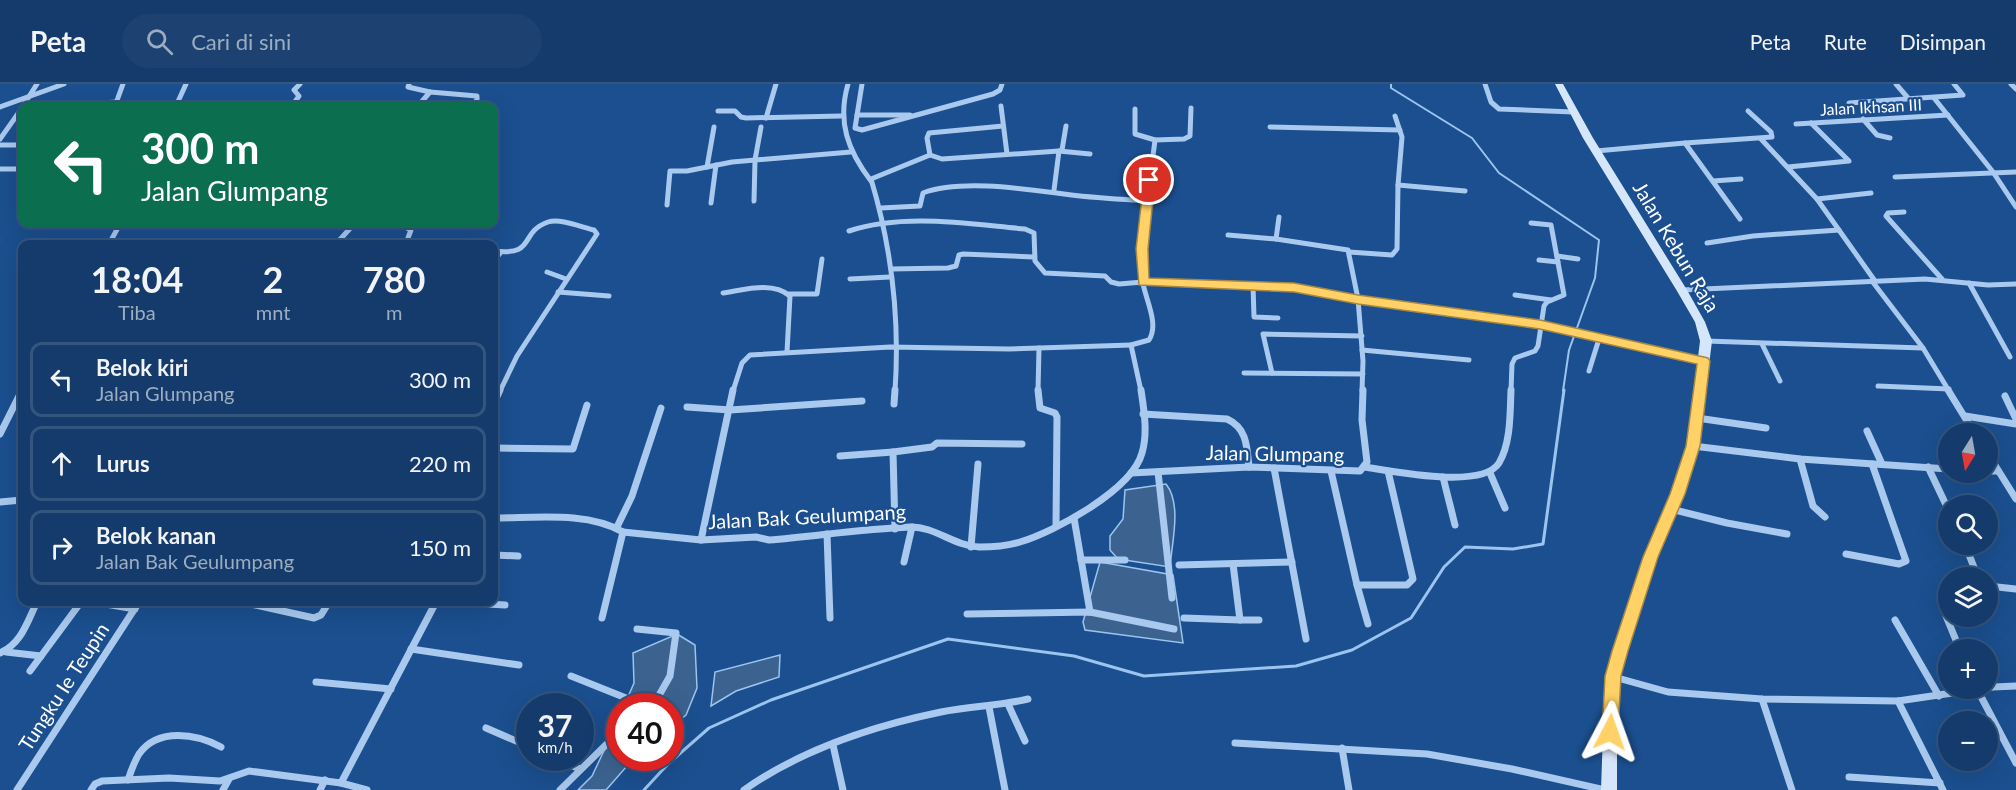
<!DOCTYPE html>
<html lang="id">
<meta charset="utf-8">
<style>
:root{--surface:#143b6b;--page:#1d4271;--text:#f1f3f6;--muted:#9dadc1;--line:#33557e}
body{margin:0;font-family:Lato,sans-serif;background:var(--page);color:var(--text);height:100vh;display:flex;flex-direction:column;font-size:22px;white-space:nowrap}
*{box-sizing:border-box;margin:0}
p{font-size:20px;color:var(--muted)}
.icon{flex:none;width:33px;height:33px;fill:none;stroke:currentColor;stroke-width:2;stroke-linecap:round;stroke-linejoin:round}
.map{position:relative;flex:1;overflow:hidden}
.details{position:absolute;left:18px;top:156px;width:480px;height:366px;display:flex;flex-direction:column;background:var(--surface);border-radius:12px;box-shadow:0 6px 24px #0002,0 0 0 2px var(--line)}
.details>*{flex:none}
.top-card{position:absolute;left:18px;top:18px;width:480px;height:126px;border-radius:12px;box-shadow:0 6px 24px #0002,0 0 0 2px var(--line);background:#0b6e4f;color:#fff;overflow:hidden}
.needle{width:39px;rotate:191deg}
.buttons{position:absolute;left:1938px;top:339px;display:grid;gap:12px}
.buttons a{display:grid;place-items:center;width:60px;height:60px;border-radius:50%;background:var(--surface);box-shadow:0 6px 24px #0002,0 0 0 2px var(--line);font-size:30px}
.speed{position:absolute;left:516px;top:609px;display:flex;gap:12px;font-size:30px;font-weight:700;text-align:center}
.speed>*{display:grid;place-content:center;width:78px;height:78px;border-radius:50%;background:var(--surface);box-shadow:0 6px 24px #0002,0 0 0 2px var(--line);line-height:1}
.speed small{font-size:15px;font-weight:400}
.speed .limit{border:9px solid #d22;background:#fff;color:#111}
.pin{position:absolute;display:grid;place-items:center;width:51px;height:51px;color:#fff;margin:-26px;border:3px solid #fff;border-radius:50%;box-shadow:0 2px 6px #0007}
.me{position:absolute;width:66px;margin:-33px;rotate:4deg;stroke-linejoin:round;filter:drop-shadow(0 0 4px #0008)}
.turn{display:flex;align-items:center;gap:21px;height:126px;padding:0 24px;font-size:27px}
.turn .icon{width:78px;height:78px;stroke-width:2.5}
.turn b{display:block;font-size:42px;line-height:51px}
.eta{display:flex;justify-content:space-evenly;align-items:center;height:102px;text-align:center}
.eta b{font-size:36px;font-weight:700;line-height:42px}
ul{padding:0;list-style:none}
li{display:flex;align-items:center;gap:18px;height:75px;margin:0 12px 9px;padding:0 12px;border:3px solid var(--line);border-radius:12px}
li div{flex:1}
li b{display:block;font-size:22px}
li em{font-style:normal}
header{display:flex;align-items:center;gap:36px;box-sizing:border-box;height:84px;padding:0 30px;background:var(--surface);border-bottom:2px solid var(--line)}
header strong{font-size:28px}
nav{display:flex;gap:33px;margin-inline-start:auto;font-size:21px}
.search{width:420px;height:54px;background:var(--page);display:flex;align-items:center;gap:15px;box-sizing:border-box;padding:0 21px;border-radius:33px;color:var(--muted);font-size:22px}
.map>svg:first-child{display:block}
.water{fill:#3c6290;stroke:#9cc4f0;stroke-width:1.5}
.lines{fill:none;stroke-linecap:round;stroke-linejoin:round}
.stream-far1{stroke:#9cc4f0;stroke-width:2}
.stream{stroke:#9cc4f0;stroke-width:3}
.street-far1{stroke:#a9c9ee;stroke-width:5}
.street{stroke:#a9c9ee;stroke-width:7}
.secondary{fill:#d6e6fa;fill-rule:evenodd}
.route{fill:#ffd166;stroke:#a68842;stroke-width:1.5}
.labels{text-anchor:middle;stroke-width:4.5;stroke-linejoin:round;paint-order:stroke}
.far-street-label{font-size:16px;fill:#fff;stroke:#1b4f8f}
.street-label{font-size:20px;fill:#fff;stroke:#1b4f8f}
</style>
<header>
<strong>Peta</strong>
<div class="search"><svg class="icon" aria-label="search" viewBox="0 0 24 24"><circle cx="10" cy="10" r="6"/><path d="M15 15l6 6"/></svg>Cari di sini</div>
<nav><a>Peta</a><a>Rute</a><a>Disimpan</a></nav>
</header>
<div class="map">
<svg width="2016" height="706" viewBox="0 0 2016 706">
<rect width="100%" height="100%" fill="#1b4f8f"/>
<g class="water">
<path d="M 1166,400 C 1182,420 1172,458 1170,483 L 1118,475 L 1110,466 L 1110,452 L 1123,435 L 1125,406 Z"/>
<polygon points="1100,478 1173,491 1183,559 1085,546 1083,538"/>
<polygon points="677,550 695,561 697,604 686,631 671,643 670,622 624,622 634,599 633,569"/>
<polygon points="780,571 779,593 736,607 711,622 715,588"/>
<polygon points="619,635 620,674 634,674 606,706 578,706 592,692"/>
</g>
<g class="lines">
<polyline class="stream-far1" points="1391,0 1391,4 1472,54 1499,89 1599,156 1595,194 1569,266 1563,307"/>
<polyline class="stream" points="644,706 668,680 709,644 771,616 948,555 1074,572 1144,592 1296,582 1352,566 1411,534 1444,483 1465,463 1513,465 1543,460 1564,306"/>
<g class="street-far1">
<polyline points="409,0 408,3 430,8 418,22"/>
<path d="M 848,0 C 837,38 848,67 871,97"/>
<polyline points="862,0 855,44 862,46 993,10 1000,6 1002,0"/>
<polyline points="1485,0 1491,18 1499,25 1573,28"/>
<polyline points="1896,0 1908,14"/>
<polyline points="2011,0 2016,5"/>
<polyline points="430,8 477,12 477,16 471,22"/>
<polyline points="1934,14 1993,88 2016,123"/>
<polyline points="1849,19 1963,11 1954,0"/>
<polyline points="23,22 37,0"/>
<polyline points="52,22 117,18"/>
<polyline points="115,22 123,0"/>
<polyline points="176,22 186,0"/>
<polyline points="292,22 299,12 294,6 300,0"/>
<polyline points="1001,22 1007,70"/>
<polyline points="0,23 64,0"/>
<path d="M 1135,25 L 1135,50 L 1155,56 C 1150,101 1138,148 1142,194 C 1144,213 1160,239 1149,256 L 1131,261 L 1141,307"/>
<polyline points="718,27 735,27 741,33 746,34 841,32"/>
<polyline points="857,31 910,31"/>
<polyline points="766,34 776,0"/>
<polyline points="1863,35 1877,51 1890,54"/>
<polyline points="1796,40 1948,31"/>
<polyline points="1270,43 1400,46"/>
<polyline points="0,55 22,24"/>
<polyline points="1761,55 1817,115 1875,197"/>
<polyline points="1155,56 1184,55 1190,52 1191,24"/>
<polyline points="0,61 22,61"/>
<polyline points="1062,66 1066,42"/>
<polyline points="1059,67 1090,70"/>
<polyline points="1596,67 1685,59"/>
<polyline points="930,71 942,75 1059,67 1054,106"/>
<polyline points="707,83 714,43"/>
<polyline points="1788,83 1849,77 1811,39"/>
<polyline points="0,85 22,85"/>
<polyline points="1895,93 2016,88"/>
<polyline points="1713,97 1741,95"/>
<polyline points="1398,101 1465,107"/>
<polyline points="1817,115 1871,109"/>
<polyline points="754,117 755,76 761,43"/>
<polyline points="711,119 716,81"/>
<polyline points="667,121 670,87 687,87 732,78 851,68"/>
<path d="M 881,124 L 920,122 L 923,109 C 961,95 1025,105 1064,110 C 1092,114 1120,115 1147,117"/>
<polyline points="1904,128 1888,129 1886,132 1942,195"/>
<polyline points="1740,135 1685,59 1772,53 1771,48 1748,27"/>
<polyline points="399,140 411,146 408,154 410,158 425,160"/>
<path d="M 849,147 C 904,129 968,140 1025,145 L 1034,149 L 1035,177 L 1045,189 L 1105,192 L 1111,198 L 1119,200 L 1143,198 L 1271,201 L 1358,215 L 1348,166 L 1276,155 L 1279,133"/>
<polyline points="1228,151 1276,155"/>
<polyline points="1707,159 1753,152 1839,146"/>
<polyline points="109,160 120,140"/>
<polyline points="336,160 354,140"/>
<path d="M 494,167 C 537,172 518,149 548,138 C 560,134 581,143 594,146 L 597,150 L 517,272 L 500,307"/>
<polyline points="1349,168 1392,171 1397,165 1398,101 1402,53 1395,32"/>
<polyline points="1557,172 1578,175"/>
<polyline points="1539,176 1558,178"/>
<polyline points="494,177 501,168"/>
<polyline points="891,185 948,184 956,182 959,171 963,170 1033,173"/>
<polyline points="547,188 566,195"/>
<polyline points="850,195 890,193"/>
<polyline points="1872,197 1923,264 1949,307"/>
<polyline points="1969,199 2010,273"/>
<polyline points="1253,201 1254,233 1278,234"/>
<polyline points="1682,206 1925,195 1988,201 2016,200"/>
<polyline points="558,208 609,212"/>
<path d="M 723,209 C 744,206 772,197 790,212 L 787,268"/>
<polyline points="789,210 817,210 822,175"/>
<polyline points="1515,211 1551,216"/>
<polyline points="1706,257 1923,264"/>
<polyline points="1762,260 1780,297"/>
<polyline points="1362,266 1469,276"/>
<polyline points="1589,287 1599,255"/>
<polyline points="1244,289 1363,290"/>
<polyline points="1272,289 1263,250 1362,252"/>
<polyline points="1878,302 1949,305"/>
<polyline points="21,307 22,305"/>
<polyline points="733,307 742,279 750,271 890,263 1009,265 1131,261"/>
<path d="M 895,307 C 900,234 892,165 871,95 L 930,71 L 927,54 L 929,49 L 1003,42"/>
<polyline points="1038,307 1039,264"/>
<polyline points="1362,307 1363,277 1358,215 1545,241 1703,277"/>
<polyline points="1511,307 1512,280 1515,274 1535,267 1538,262 1544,222 1547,218 1564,211 1551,141 1531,139"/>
</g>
<g class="street">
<polyline points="1038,306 1040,324 1055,329 1057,333 1056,442"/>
<polyline points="1948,306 1975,350"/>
<polyline points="2005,312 2016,335"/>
<polyline points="494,319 500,306"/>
<polyline points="894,320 895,306"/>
<polyline points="687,323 730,326 862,317"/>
<path d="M 1143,330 L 1227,335 C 1247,344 1247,363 1249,383"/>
<polyline points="1965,332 2016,340"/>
<polyline points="1697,334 1766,344"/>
<polyline points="1867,347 1882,380"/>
<polyline points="0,350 22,306"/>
<polyline points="1693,362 1800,375 1948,385"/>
<polyline points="494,364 573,365 587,321"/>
<polyline points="1988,370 2016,415"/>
<polyline points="840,372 893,368"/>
<polyline points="1800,375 1813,422 1825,433"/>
<path d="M 1364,383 C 1392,387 1482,406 1499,379 C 1511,359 1510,329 1511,306"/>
<polyline points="1928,383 1948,425"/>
<polyline points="1274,384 1306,555"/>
<polyline points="1331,387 1357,501"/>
<polyline points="1988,387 1998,387"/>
<polyline points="1158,388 1172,514"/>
<polyline points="1131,389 1249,383 1360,387 1367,378 1362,336 1363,306"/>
<polyline points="1490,389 1505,424"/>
<polyline points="1443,393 1455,441"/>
<polyline points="0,418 22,416"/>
<polyline points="1671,425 1727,439 1787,450"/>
<path d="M 494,434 C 535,434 587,427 623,448 L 701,456 L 756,453 L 769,456 C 816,452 863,445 910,443 C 934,442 954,462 979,463 C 993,463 1007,462 1020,458 C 1054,448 1132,406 1142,369 C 1148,349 1144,326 1141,306"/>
<polyline points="1074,434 1090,528"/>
<polyline points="617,443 632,412 661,324"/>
<polyline points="895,445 893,368 932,363 937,359 1022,360"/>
<polyline points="827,450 830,534"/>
<polyline points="701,456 733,306"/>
<polyline points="1965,460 1978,494"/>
<polyline points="971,463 978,380"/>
<polyline points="1846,470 1899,480 1906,477 1872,380"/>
<polyline points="494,471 518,472"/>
<polyline points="1081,476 1125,476"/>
<polyline points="904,478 912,443"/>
<polyline points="1233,480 1240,536 1259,536"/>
<polyline points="1179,481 1292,478"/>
<polyline points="1988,502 2016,505"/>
<polyline points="94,518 135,525"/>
<polyline points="242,518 314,534 321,531 329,518"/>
<polyline points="452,518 505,521"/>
<polyline points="967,530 1090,528 1174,545"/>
<polyline points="1946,532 1960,566"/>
<polyline points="602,534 623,448"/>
<polyline points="1184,534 1240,536"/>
<polyline points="1895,536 1939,612"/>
<polyline points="1368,540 1357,501 1407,501 1413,495 1388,387"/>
<polyline points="637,545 676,549 670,592 653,622"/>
<polyline points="411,565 519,581"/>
<polyline points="6,568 41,572"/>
<path d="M 0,569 C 22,559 27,538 37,518"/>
<polyline points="30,587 81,518"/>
<polyline points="571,592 646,622"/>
<polyline points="1614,593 1668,608 1762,615 1898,617 1993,603 2016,602"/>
<polyline points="316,598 391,605"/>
<polyline points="1977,605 2016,679"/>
<polyline points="1762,615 1792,706"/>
<polyline points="1898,617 1943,706"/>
<polyline points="1008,620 1025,657"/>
<polyline points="989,623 1005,706"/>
<polyline points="486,644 530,663"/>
<polyline points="1235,659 1427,670 1512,685 1605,706"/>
<polyline points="833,661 843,706"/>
<polyline points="1342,664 1349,706"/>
<polyline points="554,674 580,685"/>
<polyline points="1849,693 1940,699"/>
<path d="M 128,696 C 131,687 134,678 139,670 C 158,643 197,650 221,663"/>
<polyline points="341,699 367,706"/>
<polyline points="17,706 139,518"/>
<polyline points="91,706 95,700 102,697 169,694 220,697 249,687 341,699 436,518"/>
<polyline points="223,706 229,695"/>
<polyline points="320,706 325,696"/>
<polyline points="560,706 620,647"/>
<path d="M 744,706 C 801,666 873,642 941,628 C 970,622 999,622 1028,615"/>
</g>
<polygon class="secondary" points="1555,0 1563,0 1593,54 1687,206 1705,238 1712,257 1699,362 1684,410 1658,473 1622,582 1617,648 1617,706 1601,706 1603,648 1608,582 1644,473 1672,410 1687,362 1700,257 1695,238 1677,207 1583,54"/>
</g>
<polygon class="route" points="1149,92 1155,96 1148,165 1149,194 1294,199 1358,211 1540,236 1708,274 1710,277 1700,362 1685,410 1658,473 1628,567 1621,592 1618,648 1616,653 1610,656 1604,653 1602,648 1605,592 1612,567 1643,473 1670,410 1686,362 1697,280 1540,245 1358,220 1294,208 1139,201 1136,165 1144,96"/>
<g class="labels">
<g class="far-street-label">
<text transform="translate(1871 23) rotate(-3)" y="6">Jalan Ikhsan III</text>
</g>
<g class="street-label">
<text transform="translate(1676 163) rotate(59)" y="7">Jalan Kebun Raja</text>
<text transform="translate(1275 370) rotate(1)" y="7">Jalan Glumpang</text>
<text transform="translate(807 433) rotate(-3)" y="7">Jalan Bak Geulumpang</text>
<text transform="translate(64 603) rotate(-57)" y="7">Tungku Ie Teupin</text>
</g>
</g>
</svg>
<div class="buttons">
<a><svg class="needle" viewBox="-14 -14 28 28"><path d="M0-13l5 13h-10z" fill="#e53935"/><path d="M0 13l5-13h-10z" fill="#9dadc1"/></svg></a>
<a><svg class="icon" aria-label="search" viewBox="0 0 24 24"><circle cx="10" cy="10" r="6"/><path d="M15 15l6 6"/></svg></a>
<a><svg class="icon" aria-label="layers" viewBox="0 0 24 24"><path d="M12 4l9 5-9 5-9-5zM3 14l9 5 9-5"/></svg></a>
<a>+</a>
<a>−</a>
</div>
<div class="speed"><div>37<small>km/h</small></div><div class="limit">40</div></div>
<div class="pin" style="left:1149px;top:96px;background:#d93025"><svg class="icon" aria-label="arrive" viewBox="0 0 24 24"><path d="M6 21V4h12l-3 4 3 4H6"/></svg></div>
<svg class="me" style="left:1610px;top:648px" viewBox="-20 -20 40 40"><path d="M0-17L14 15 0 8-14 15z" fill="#ffd166" stroke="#fff" stroke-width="4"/></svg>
<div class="top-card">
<div class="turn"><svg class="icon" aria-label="left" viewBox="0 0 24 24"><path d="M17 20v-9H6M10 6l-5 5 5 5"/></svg><div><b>300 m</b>Jalan Glumpang</div></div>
</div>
<section class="details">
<div class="eta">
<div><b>18:04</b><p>Tiba</p></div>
<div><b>2</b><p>mnt</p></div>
<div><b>780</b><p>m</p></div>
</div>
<ul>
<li><svg class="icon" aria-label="left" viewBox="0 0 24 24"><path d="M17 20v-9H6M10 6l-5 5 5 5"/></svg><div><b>Belok kiri</b><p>Jalan Glumpang</p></div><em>300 m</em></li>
<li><svg class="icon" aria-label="ahead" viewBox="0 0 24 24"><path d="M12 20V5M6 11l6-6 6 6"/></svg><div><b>Lurus</b></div><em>220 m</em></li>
<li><svg class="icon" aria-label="right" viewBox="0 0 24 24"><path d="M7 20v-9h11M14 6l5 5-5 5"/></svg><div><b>Belok kanan</b><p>Jalan Bak Geulumpang</p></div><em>150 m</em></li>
</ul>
</section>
</div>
